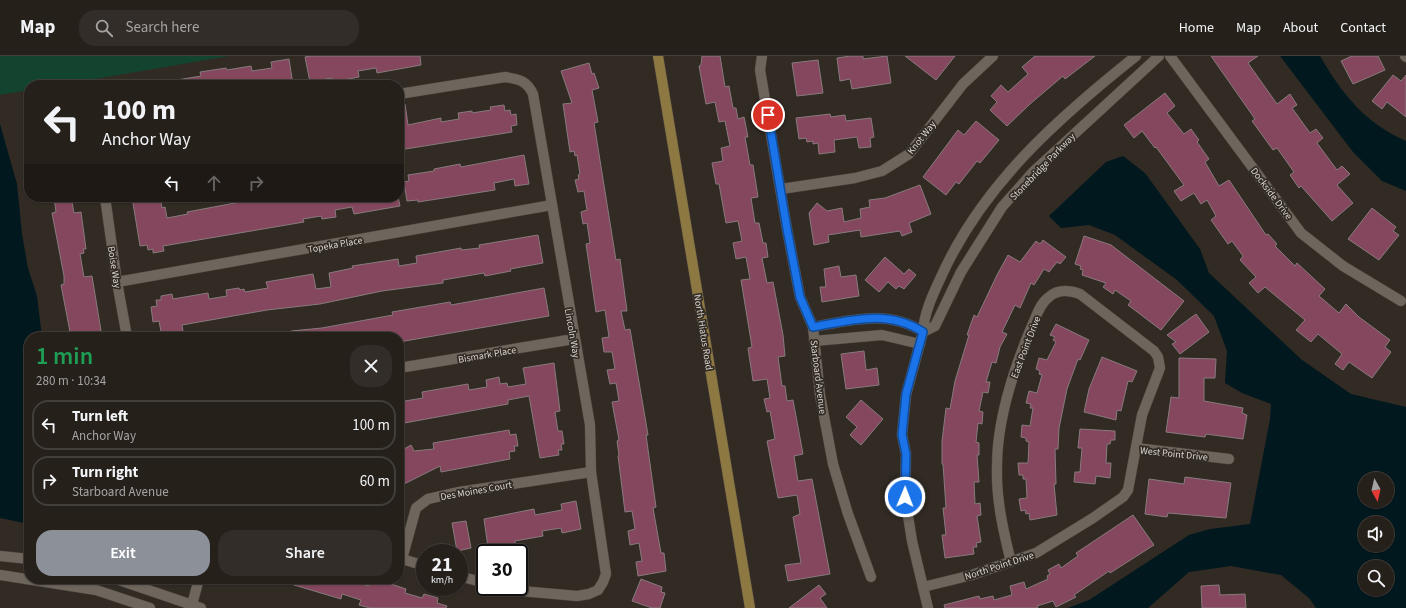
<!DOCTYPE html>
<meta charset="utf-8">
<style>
:root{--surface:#26201b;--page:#322d28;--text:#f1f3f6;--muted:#a4a3a3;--line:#423e3a;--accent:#8c9099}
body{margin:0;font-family:"Source Sans 3",sans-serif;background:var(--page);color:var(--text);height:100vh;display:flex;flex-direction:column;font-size:15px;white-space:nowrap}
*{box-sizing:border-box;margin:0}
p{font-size:13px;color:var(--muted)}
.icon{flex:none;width:22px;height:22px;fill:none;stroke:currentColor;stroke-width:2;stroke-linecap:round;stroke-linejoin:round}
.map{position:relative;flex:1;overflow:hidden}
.details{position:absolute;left:24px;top:276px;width:380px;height:252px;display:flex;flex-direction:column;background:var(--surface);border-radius:16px;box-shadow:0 1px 3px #0004,0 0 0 1px var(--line)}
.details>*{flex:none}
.guide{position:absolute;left:24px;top:24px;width:380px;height:122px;border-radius:16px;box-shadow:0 1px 3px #0004,0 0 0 1px var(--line);background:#26201b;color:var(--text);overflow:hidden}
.needle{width:26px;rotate:172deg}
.controls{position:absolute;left:1358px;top:416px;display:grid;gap:8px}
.controls a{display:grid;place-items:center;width:36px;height:36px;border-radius:50%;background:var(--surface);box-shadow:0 1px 3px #0004,0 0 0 1px var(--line);font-size:20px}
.speed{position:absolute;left:416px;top:488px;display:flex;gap:8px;font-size:20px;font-weight:700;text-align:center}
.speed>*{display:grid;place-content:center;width:52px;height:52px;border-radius:50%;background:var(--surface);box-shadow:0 1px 3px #0004,0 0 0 1px var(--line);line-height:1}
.speed small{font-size:10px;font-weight:400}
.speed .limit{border:2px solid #111;border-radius:6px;background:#fff;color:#111}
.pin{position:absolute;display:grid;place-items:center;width:34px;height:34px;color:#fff;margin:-17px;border:2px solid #fff;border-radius:50%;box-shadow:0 1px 4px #0007}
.me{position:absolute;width:44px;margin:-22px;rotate:1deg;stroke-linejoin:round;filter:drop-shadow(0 0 3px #0008)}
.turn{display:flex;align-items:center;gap:14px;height:84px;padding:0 12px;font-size:18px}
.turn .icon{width:52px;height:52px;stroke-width:2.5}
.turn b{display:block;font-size:28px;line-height:34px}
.lanes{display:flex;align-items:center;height:38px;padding:0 12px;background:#0003;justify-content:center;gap:20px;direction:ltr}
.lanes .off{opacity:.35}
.round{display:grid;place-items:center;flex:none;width:42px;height:42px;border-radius:16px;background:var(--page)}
.headline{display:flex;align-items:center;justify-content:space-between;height:68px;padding:0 12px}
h1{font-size:24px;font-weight:600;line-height:30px;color:#1e9e55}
.button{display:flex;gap:8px;margin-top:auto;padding:8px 12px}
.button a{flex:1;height:46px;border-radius:16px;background:var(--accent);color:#fff;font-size:16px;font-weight:600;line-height:46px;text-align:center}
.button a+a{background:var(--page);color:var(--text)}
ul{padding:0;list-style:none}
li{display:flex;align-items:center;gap:12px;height:50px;margin:0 8px 6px;padding:0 4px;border:2px solid var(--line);border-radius:16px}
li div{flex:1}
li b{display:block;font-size:15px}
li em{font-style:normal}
header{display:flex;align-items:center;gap:24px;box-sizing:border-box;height:56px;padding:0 20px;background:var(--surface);border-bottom:1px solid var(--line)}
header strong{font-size:19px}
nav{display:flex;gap:22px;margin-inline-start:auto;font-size:14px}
.search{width:280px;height:36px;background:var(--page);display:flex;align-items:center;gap:10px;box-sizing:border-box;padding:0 14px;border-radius:16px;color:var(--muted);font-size:15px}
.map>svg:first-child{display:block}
.green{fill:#134430}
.water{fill:#00181e;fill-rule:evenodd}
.building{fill:#84475d;stroke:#887a7e}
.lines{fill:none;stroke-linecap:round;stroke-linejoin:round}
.street-casing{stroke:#4c463f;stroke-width:11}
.secondary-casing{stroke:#4c463f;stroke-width:11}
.street{stroke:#6e665d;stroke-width:10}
.secondary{stroke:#8e7842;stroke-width:10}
.route-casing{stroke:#114b97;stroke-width:10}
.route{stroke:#1a73e8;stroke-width:7}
.labels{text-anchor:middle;stroke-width:3.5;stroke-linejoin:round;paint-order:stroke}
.street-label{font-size:10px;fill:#d9d4cf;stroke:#322b24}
</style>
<header>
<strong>Map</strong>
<div class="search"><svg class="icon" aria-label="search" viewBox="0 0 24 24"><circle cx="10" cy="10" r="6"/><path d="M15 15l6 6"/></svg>Search here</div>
<nav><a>Home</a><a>Map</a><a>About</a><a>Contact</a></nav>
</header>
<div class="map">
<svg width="1406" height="552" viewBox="0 0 1406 552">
<rect width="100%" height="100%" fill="#322b24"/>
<polygon class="green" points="0,0 229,0 60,29 29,29 29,34 0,39"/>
<g class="water">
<path d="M 1280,0 L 1320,0 C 1342,38 1365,67 1406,85 L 1406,135 L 1382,125 L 1353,96 Z"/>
<polygon points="0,68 17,128 22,178 28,212 37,240 42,281 29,281 29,468 0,462"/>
<path d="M 1123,100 L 1145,117 L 1200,193 L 1209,217 L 1302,304 L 1351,338 L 1406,351 L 1406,552 L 1316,552 L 1309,542 L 1281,519 L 1231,510 L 1189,516 L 1148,552 L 1068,552 L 1089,544 L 1189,479 L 1210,473 L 1250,468 L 1270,363 L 1271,348 L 1242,337 L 1225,327 L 1227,295 L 1214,260 L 1177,224 L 1115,179 L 1089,169 L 1061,172 L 1049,160 L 1106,106 ZM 1365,423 L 1387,423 L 1387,445 L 1365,445 ZM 1365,467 L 1387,467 L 1387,489 L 1365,489 ZM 1365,511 L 1387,511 L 1387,533 L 1365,533 Z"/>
</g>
<g class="building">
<polygon points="310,0 420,0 421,9 377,17 376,12 358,15 359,21 333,26 332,22 310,26 305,1"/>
<polygon points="702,0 720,0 725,31 729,30 733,52 736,52 738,63 744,61 748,81 745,81 750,109 753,109 758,141 751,142 755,167 759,167 763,187 766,187 768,201 762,202 767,227 773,226 783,279 785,300 778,301 782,330 785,330 787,345 793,344 803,398 794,400 798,425 812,423 830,518 788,525 785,509 801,507 793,461 800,458 797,439 778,442 767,385 775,383 770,355 767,356 764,343 770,342 767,323 753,325 748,292 752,291 741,224 750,223 746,201 736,203 733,187 742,185 738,165 726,167 719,128 716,128 712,107 723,105 721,92 730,90 725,65 719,66 715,46 706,48 699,10 701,9"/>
<polygon points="850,0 863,0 863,3 887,0 891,27 852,33 850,23 840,25 837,2"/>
<polygon points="905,0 955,0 936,24"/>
<polygon points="1035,0 1095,0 1065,23 1063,20 1030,48 1007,70 990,54 997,46 991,40 1001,29 1008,36 1028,18 1022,11"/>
<polygon points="1211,0 1258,0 1248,7 1277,48 1290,38 1297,49 1292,52 1310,77 1316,73 1323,82 1317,87 1337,114 1342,110 1350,118 1337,129 1353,147 1332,165 1301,130 1299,132 1290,119 1294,116 1277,92 1273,94 1252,65 1255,63"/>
<polygon points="1352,0 1378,0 1385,14 1353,28 1341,5"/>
<polygon points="289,3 293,29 279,29 279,27 266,29 177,29 177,24 201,20 200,16 226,12 227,14 251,10 252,15 272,12 271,6"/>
<polygon points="818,4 823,37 797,40 792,7"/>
<polygon points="589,7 592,18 594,17 599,32 592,34 598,66 594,67 616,204 620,203 627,255 621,255 625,274 630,273 648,379 646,379 656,451 653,452 661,497 664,497 666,515 638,520 636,506 642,505 639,487 630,489 628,475 635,473 632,455 625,456 618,400 619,399 617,385 619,384 612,346 619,345 616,327 610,328 607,314 615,313 612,296 604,296 602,282 609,281 605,254 596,256 586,188 590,187 587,167 583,168 581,156 587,154 584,135 578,136 575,124 579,123 578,119 580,118 577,99 575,100 574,95 570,96 563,48 572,47 561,15"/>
<polygon points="1393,19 1401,25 1406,19 1406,61 1387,46 1382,53 1372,45"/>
<polygon points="1165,37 1175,50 1167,57 1184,78 1191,73 1199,84 1197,86 1209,103 1205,106 1219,130 1229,124 1266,179 1268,178 1277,188 1275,190 1295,210 1297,207 1325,233 1319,240 1339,257 1346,248 1359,261 1390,284 1385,291 1391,296 1372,322 1349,306 1343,314 1335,308 1342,298 1318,278 1311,286 1296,274 1305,264 1265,231 1258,237 1249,227 1256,221 1240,204 1243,200 1232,185 1228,188 1211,164 1216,160 1207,144 1201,148 1194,137 1181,145 1174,135 1184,129 1156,91 1155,92 1142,75 1134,82 1124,69"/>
<polygon points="405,48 408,69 441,62 441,66 459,63 458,57 472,55 472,57 491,54 490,51 504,49 505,55 510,54 511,59 516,58 517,69 511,70 512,76 399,94 399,49"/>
<polygon points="830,58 831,61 845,59 846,65 871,62 874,81 870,82 871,91 859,92 857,81 834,84 835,96 819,98 818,87 813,88 813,85 807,86 806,82 799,83 796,62"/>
<polygon points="976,65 999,84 980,107 977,105 959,128 956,126 946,139 923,121 958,74 964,79"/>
<polygon points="524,99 529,128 515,130 514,123 494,127 495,134 418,146 418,144 407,145 404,126 409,125 408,119 434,115 434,113 460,108 461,111"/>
<polygon points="920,129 931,158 909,167 912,176 902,180 900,175 861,181 860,174 828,179 829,186 814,189 809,157 817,147 827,155 842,152 844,166 861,162 860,153 870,151 869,144 885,142"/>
<polygon points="54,141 71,141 74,157 81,156 86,193 83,193 84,197 80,198 84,221 92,220 102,281 71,281 61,229 64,228 64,220 52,157 56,156"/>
<polygon points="132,141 160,141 162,152 165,151 167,162 188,158 187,156 267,141 267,144 284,141 398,141 400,150 354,158 352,151 335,154 336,161 322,163 321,160 303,163 304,166 163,190 164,195 153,197 153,193 148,194 147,189 140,190"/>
<polygon points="1372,152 1396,171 1393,175 1399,179 1379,204 1348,183"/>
<polygon points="538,179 543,207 510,213 511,215 485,220 484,217 443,224 443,227 382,235 320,248 267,254 182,269 184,281 162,281 159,265 153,266 151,251 157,250 156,244 161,244 161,240 172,238 173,243 208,237 209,243 227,240 226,234 239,232 240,234 244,233 245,236 268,232 266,226 313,218 316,233 331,231 329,217 353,212 352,210 398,203 399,210 417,207 416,200 461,192 461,194 480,192 479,189"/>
<polygon points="1084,180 1111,189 1184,245 1161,274 1128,249 1131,245 1115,234 1113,238 1103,231 1106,227 1082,219 1083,214 1080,213 1081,210 1075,208"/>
<polygon points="1043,184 1066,201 1060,208 1057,206 1049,216 1044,213 1034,229 1031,227 1020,252 1015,249 1002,276 1007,278 1000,291 996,307 992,306 986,326 990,326 988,337 983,336 979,355 983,356 982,368 978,367 976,386 979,387 979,399 977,399 979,426 974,426 975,448 980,447 981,459 977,460 981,486 976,487 977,491 973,491 974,498 945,502 942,479 946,479 943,452 946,452 943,408 942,408 942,385 946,352 950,353 955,325 969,279 967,279 974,259 977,261 997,219 1008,199 1020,206 1036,185 1040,188"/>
<polygon points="885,201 904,218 909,213 916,219 904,233 899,230 896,233 888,226 879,236 865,224"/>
<polygon points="839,210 841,221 856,219 859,240 822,246 820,231 826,231 824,213"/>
<polygon points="544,232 549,260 399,286 399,281 291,281 291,275 322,272 393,259 392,256 450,246 451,249"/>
<polygon points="1196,258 1209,276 1180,298 1172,288 1176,286 1167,279"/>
<polygon points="1056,268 1089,284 1080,304 1078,303 1067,333 1059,372 1058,393 1055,393 1056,428 1054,428 1057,459 1030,464 1029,457 1026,458 1025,454 1021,455 1019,443 1027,442 1026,423 1023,423 1023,419 1019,419 1018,407 1028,407 1029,386 1026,385 1026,382 1021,381 1022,369 1030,370 1033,352 1030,352 1031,348 1026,347 1029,335 1037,337 1042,319 1039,318 1040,315 1036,313 1039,302 1047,304 1056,286 1053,284 1055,281 1050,279"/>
<polygon points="864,295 866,314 877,312 879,329 846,333 841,298"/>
<polygon points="1102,301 1137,315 1132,326 1128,325 1121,355 1117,354 1116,364 1084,356 1089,333"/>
<polygon points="1179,302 1216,303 1215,322 1204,322 1204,345 1243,352 1242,357 1247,359 1243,383 1206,378 1205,381 1166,376 1171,341 1179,342"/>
<polygon points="554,307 560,355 555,356 558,375 562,375 564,388 561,388 562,394 558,394 559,399 540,402 529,340 508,344 508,348 399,368 399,346 423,342 422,336 468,328 469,334 487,331 486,324 499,321 500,328 507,327 508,331 526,328 523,312"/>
<polygon points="861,344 883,363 861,389 850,379 857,371 846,361"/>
<polygon points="1080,373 1115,375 1115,384 1111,384 1110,388 1107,388 1106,407 1111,407 1110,422 1096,420 1095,428 1074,426 1075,416 1080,416 1082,392 1078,392"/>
<polygon points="509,374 510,379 516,378 518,390 514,390 515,395 509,396 510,403 441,416 440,410 402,429 399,422 399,396 411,389 414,395 434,393 433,387"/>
<polygon points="1185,421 1231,427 1226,462 1168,457 1167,461 1145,458 1149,423 1184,428"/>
<polygon points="576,445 581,473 562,477 561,472 542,475 543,480 515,485 515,489 498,492 497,489 488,491 484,463 534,453 535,459 562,454 561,448"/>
<polygon points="1133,459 1154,489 1110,517 1109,515 1074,539 1076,541 1056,551 1053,545 1037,550 1038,552 945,552 944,549 979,540 980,543 993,540 994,544 1012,539 1010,530 1024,526 1026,533 1048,523 1047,520 1050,518 1048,514 1059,508 1061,512 1078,500 1076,497"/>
<polygon points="466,465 471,492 457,495 452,467"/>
<polygon points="284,523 344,523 369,530 372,523 376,523 406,533 405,537 422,542 424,538 438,542 437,547 447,550 446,552 370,552 359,549 361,544 342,538 341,543 284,526"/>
<polygon points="641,523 662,531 661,536 665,537 660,552 652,552 632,545"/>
<polygon points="819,529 826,538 820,542 827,552 789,552"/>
<polygon points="1219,529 1220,539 1245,538 1246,552 1202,552 1201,530"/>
</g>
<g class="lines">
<g class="street-casing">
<g id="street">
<polyline points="762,0 760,14 787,173 800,241 813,271 820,339 833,408 848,458 871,521"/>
<polyline points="1170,0 1301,177 1343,210 1401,245"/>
<polyline points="1405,0 1406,1"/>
<path d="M 399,38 L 505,21 C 519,23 527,25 533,38 L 590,369 L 591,416 L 606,518 L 603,526 L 598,534 L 589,538 L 577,540 L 521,535 L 503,531"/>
<polyline points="781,133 855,122 882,115 909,98 963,28 993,0"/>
<polyline points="105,141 117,226 127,281"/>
<polyline points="117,226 552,149"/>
<path d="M 813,271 C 851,264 889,253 923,276"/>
<polyline points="923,276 935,270 961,216 1002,151 1033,116 1159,0"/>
<polyline points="814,285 882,279 920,288"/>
<polyline points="399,312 574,283"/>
<polyline points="1136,392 1229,403"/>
<polyline points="0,500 29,503"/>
<polyline points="399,502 425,510"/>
<polyline points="402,503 416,452 428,443 459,436 591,416"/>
<polyline points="0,519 96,534 150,552"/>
<polyline points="459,520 485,527"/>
<polyline points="116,523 201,552"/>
<path d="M 923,531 L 972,519 L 1036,497 L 1093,462 L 1123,441 L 1128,434 L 1142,359 L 1160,312 L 1158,301 L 1154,295 L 1080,238 C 1069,234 1058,233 1049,241 C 1039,248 1036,262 1031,272 C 1013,315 997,363 997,410 C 996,443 1003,474 1011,506"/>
<polyline points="191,552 199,523"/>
<path d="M 928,552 L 912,485 L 905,441 L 906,398 L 902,379 L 906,339 L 923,276 C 924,257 933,238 941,221 C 982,129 1058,62 1136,0"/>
</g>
</g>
<g class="secondary-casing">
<polyline id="secondary" points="658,0 750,552"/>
</g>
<use href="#street" class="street"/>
<use href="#secondary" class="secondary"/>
</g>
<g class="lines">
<g class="route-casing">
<path id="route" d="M 768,59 L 787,173 L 800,241 L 813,271 C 851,264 889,253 923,276 L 906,338 L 902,379 L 906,398 L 905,441"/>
</g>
<use href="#route" class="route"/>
</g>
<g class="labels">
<g class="street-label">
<text transform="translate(921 81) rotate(-52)" y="4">Knot Way</text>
<text transform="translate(1042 110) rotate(-46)" y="4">Stonebridge Parkway</text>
<text transform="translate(1272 137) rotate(53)" y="4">Dockside Drive</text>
<text transform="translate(335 188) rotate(-10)" y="4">Topeka Place</text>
<text transform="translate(115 211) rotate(81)" y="4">Boise Way</text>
<text transform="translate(704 276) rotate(81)" y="4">North Hiatus Road</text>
<text transform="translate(573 277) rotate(80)" y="4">Lincoln Way</text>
<text transform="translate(1025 291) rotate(-69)" y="4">East Point Drive</text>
<text transform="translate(487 298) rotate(-10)" y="4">Bismark Place</text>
<text transform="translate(819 321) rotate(83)" y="4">Starboard Avenue</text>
<text transform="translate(1174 397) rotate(6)" y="4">West Point Drive</text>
<text transform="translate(476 434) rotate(-10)" y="4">Des Moines Court</text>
<text transform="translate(999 509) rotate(-18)" y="4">North Point Drive</text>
</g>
</g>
</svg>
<div class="controls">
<a><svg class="needle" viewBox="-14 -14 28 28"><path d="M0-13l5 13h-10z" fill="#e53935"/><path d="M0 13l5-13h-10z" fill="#a4a3a3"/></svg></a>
<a><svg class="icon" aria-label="sound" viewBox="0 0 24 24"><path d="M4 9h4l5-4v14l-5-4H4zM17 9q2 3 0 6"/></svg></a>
<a><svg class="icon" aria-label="search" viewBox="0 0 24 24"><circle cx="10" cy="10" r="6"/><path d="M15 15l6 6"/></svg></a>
</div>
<div class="speed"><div>21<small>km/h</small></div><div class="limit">30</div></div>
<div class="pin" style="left:768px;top:59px;background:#d93025"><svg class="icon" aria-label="arrive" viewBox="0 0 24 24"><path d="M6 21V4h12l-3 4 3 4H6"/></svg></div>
<svg class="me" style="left:905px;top:441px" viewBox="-20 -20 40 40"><circle r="17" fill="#1a73e8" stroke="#fff" stroke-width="3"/><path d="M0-11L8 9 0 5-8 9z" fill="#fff"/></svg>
<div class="guide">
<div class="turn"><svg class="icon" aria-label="left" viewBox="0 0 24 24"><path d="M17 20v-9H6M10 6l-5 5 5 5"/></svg><div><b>100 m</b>Anchor Way</div></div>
<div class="lanes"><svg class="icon" aria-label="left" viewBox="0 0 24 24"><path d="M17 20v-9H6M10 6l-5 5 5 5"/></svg><svg class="icon off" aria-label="ahead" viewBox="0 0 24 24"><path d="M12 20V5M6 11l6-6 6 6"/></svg><svg class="icon off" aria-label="right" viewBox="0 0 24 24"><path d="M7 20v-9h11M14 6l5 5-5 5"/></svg></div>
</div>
<section class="details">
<div class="headline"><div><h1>1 min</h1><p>280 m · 10:34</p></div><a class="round"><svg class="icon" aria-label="close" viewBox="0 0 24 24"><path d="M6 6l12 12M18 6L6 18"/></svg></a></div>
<ul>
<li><svg class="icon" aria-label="left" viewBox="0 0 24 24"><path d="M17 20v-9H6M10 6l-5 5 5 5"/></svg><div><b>Turn left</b><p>Anchor Way</p></div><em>100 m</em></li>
<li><svg class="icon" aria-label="right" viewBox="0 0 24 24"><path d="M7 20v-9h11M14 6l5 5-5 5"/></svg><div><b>Turn right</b><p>Starboard Avenue</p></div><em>60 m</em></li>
</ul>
<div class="button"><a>Exit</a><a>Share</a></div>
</section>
</div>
